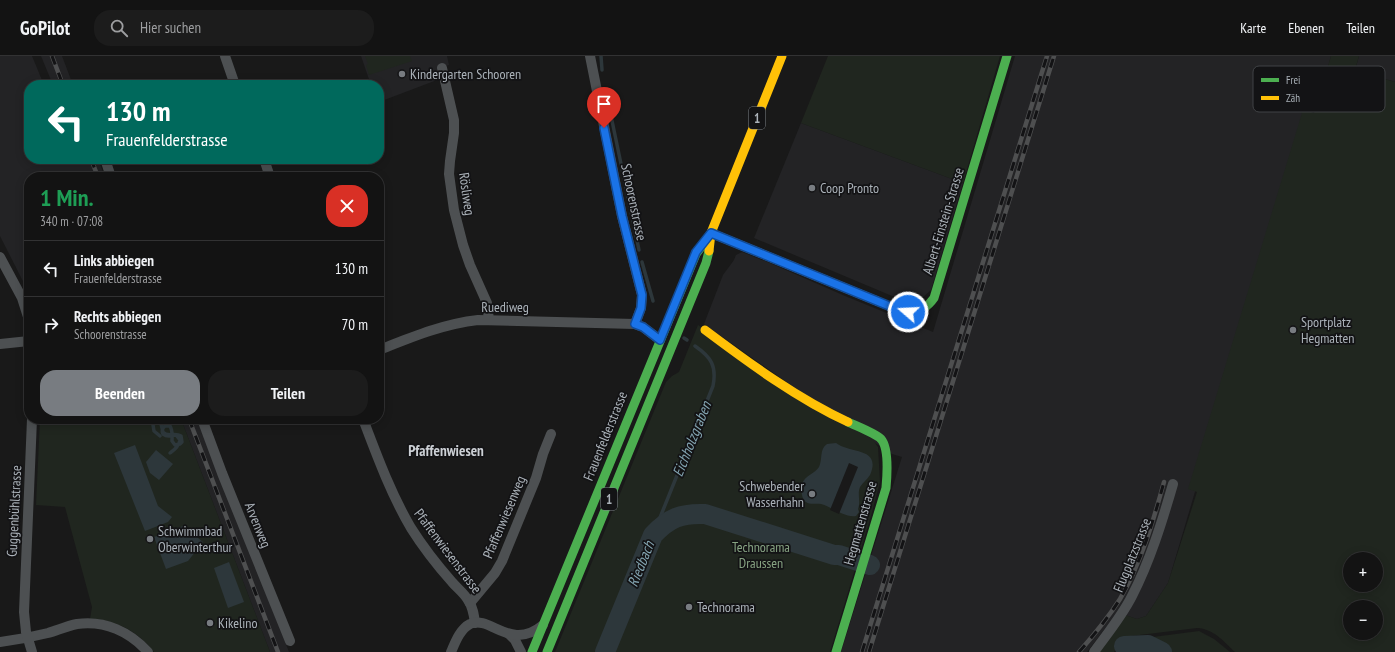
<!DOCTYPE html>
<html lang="de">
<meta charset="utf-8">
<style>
:root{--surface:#131313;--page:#1c1c1c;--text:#f1f3f6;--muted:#9d9ea0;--line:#323233;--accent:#787c81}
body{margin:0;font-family:"PT Sans Narrow",sans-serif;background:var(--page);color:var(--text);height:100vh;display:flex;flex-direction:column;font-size:15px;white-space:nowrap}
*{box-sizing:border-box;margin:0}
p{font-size:13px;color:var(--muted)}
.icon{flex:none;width:22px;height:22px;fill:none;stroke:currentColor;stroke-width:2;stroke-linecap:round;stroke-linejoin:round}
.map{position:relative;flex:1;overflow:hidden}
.panel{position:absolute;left:24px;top:116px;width:360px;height:252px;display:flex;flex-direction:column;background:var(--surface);border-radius:16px;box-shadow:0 2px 10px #0003,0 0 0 1px var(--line)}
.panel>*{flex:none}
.banner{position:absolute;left:24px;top:24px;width:360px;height:84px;border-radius:16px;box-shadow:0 2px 10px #0003,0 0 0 1px var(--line);background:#00695c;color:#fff;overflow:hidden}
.buttons{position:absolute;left:1343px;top:496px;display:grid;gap:8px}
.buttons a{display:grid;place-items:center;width:40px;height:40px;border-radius:50%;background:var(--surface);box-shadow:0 2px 10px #0003,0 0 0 1px var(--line);font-size:20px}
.pin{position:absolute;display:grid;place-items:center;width:34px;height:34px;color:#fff;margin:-41px -17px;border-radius:50% 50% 50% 0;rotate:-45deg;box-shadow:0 0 4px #0007}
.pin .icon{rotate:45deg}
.me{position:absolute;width:44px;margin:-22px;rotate:289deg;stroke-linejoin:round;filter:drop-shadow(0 0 3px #0008)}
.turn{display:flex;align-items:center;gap:14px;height:84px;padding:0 16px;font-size:18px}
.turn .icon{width:52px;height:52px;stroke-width:2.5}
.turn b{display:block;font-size:28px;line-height:34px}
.round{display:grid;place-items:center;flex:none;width:42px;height:42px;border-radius:16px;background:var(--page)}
.summary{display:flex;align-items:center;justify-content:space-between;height:68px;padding:0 16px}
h1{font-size:24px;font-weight:800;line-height:30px;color:#1e9e55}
.button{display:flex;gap:8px;margin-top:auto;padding:8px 16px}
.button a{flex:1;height:46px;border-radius:16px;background:var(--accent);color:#fff;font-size:16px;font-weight:800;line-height:46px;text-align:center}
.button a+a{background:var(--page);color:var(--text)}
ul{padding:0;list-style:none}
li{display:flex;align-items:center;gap:12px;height:56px;padding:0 16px;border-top:1px solid var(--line)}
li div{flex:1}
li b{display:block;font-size:15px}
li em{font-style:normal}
header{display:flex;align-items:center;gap:24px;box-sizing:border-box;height:56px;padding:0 20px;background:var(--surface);border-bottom:1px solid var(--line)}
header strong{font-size:19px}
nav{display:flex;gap:22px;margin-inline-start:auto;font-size:14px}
.search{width:280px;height:36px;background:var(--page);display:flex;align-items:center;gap:10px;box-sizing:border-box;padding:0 14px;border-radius:16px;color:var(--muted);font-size:15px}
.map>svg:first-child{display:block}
.built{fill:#232325}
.green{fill:#20261f;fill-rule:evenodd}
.water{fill:#2d373b}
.pier{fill:#191919}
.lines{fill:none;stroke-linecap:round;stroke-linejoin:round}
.stream{stroke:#2d373b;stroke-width:3.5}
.river{stroke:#2d373b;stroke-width:20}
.street{stroke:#4d5052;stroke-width:10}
.fast{stroke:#4caf50;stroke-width:9}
.slow{stroke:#ffc107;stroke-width:9}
.rail-casing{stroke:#4e4f50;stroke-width:4.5}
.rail{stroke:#131315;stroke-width:3;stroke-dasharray:9;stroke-linecap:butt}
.route-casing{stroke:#114b97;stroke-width:10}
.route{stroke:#1a73e8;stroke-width:7}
.poi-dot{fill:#787c81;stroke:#131315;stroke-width:1.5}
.labels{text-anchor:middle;stroke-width:3.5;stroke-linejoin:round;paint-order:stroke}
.shield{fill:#131315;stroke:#7d8288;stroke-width:1}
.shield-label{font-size:13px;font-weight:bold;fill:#abb2b9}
.poi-label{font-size:14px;fill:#abb2b9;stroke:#131315;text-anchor:start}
.street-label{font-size:14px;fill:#abb2b9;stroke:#131315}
.park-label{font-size:14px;fill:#87a383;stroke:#131315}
.water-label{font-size:15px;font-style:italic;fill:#84a5b2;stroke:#131315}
.neighbourhood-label{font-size:15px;font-weight:bold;fill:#ccd0d5;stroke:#131315}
.key{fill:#131315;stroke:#414346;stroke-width:1}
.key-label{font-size:11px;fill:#abb2b9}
</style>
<header>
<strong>GoPilot</strong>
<div class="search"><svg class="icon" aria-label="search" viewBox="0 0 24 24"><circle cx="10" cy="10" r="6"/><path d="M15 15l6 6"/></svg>Hier suchen</div>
<nav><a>Karte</a><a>Ebenen</a><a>Teilen</a></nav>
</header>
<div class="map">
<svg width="1395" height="596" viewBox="0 0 1395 596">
<rect width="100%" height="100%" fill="#191919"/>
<g class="built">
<polygon points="0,0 32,0 44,29 29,29 29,103 98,103 105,121 29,121 29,237 0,180"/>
<polygon points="41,0 62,0 73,29 53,29"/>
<polygon points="361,0 447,0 449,9 437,12 437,24 379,46 379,29 371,29"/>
<polygon points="1015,0 1331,0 1324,25 1317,23 1168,527 1146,560 1137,563 1122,558 1107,570 1087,596 841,596 902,401 892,398 839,363 704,268 723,219 734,204 736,199 742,196 770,207 845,240 933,276"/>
<polygon points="1359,0 1395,0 1395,26 1355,14"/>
<polygon points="801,67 963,127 931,234 920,244 904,245 754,182"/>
<polygon points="181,363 197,363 289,596 270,596"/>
</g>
<g class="green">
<polygon points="365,0 410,0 412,5 369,19 366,9 368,8"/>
<polygon points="828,0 1000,0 963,127 801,67"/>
<path d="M 1331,0 L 1359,0 L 1355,14 L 1395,26 L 1395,596 L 1235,596 C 1223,585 1214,573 1197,572 L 1131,580 L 1124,582 L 1114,596 L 1094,596 L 1122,558 L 1137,563 L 1146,560 L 1168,527 L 1197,436 L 1188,433 L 1302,57 L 1290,53 L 1291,50 L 1314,57 ZM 1350,503 L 1376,503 L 1376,529 L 1350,529 ZM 1350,551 L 1376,551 L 1376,577 L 1350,577 Z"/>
<polygon points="698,269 873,384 878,391 880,426 871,460 830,596 555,596 666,326 672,320 679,316"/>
<path d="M 40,363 L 181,363 L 270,596 L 154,596 C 139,576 115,563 90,563 L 92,551 L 65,451 L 36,449 Z"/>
<polygon points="1199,575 1214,583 1230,596 1121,596 1121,593 1130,584"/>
</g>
<g class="water">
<path d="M 836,387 C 850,398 882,391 870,419 C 867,424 863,426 860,431 C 857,439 861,445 858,453 L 859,456 L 856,460 C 845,462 832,451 821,448 C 816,447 810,449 806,446 C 801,442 801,434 802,428 C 805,419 815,418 819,411 C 823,402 819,394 827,388 Z"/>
<polygon points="135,389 158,450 172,461 168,466 145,475 114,397"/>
<polygon points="156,394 173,408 159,424 150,417 146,406"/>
<polygon points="183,470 203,486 188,505 166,513 154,481"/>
<polygon points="229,506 244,546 228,552 214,512"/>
</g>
<polygon class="pier" points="849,407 858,411 839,458 830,454"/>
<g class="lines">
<g class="stream">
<polyline points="601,0 602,14"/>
<polyline points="606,36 639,194"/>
<polyline points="642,206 653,245"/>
<polyline points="684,282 687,284"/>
<path d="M 160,380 L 154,375 L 153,369 L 158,365 L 160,366 C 162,369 162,373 163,376 C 167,382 175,376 181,380 L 182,386 L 180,388 L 175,389 L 172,385 C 172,379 173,375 170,370 L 165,370 L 163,372 C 162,374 162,376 163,378 C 167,381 171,380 176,379 L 180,384 C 179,390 175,393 170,397"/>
<path d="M 653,479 L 713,330 C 717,310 711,301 695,290"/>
</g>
<g class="river">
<polyline points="1124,590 1148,589 1162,596"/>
<path d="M 605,596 L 653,479 C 669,462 681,457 705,458 L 834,499 L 839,499 L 870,509"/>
</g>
<g class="street">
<polyline points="225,0 235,29"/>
<polyline points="590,0 622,160 642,239 641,252 635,268 643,271 660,284"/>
<polyline points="442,12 454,64 454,77 450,105 449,118 454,154 463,189 470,209 487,247 489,264"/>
<polyline points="105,103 111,121"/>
<polyline points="264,103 270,121"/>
<polyline points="0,201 22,242 29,264"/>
<polyline points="0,288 29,285"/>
<path d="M 379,294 C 412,281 443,268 478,264 L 635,268"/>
<polyline points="202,363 222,417 290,585"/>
<path d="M 363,363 C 377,400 391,438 411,472 C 423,491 437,509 452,526 C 457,532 464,537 468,544 C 473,551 474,559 475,567"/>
<polyline points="470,547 495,517 502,505 536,422 543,398 551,378"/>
<polyline points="509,578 515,584 521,596"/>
<path d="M 0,586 C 16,584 32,581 48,577 C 58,574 67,570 77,568 C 105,564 130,576 148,596"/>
<polyline points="32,596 26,576 24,556 32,363"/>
<path d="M 451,596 C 455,587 460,573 470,568 C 491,559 510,596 543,569"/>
<path d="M 1094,596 C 1107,578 1122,560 1132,540 C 1150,505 1162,466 1173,428"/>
</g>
<g class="fast">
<path d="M 877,245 C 898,254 918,265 934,242 L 1007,0"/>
<polyline points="532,596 696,198 711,178"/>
<polyline points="547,596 706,207 709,195"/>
<path d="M 836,596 L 886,432 C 887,421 889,392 881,383 C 875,377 856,370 848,366"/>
</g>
<g class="slow">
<polyline points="711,177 877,245"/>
<polyline points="709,195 711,177 782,0"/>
<path d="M 705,274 C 749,307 798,343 848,366"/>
</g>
<g class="rail-casing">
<g id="rail">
<polyline points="52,0 63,29"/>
<polyline points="91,103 98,121"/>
<polyline points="189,363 278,596"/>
<polyline points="862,596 1047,0"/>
<polyline points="869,596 1054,0"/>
<path d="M 1079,596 C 1094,579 1108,562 1120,543 C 1141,507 1153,466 1164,426"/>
</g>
</g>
<use href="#rail" class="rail"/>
</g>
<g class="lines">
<g class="route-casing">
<polyline id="route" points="604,72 622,160 642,239 641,252 635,268 643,271 660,284 696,196 711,177 899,254 908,256"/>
</g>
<use href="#route" class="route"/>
</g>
<g class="poi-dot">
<circle cx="402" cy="18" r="4"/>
<circle cx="812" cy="132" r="4"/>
<circle cx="1293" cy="274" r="4"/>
<circle cx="812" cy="438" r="4"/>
<circle cx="150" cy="483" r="4"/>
<circle cx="689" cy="551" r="4"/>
<circle cx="210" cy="567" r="4"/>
</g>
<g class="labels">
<g class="shield">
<rect x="749" y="51" width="16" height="22" rx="3"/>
<rect x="601" y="432" width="16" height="22" rx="3"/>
</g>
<g class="shield-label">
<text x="757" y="67">1</text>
<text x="609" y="448">1</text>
</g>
<g class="poi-label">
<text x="410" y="23">Kindergarten Schooren</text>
<text x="820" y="137">Coop Pronto</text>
<text x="1301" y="271">Sportplatz<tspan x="1301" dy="16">Hegmatten</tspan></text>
<text x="804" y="435" text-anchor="end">Schwebender<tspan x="804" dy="16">Wasserhahn</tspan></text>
<text x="158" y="480">Schwimmbad<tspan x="158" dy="16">Oberwinterthur</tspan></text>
<text x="697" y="556">Technorama</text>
<text x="218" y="572">Kikelino</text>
</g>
<g class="street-label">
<text transform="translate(467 138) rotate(82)" y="5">Rösliweg</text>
<text transform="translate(634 146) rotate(78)" y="5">Schoorenstrasse</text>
<text transform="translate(943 165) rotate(-73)" y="5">Albert-Einstein-Strasse</text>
<text x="505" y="256">Ruediweg</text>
<text transform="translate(605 380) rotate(-68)" y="5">Frauenfelderstrasse</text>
<text transform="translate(14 455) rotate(-87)" y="5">Guggenbühlstrasse</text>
<text transform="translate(504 461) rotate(-67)" y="5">Pfaffenwiesenweg</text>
<text transform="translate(860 467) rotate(-74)" y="5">Hegmattenstrasse</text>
<text transform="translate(258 469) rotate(68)" y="5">Arvenweg</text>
<text transform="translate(448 495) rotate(53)" y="5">Pfaffenwiesenstrasse</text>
<text transform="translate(1132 499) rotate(-68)" y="5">Flugplatzstrasse</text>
</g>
<g class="park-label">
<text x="761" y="496">Technorama<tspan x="761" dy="16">Draussen</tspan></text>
</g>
<g class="water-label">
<text transform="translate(692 383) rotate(-68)" y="5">Eichholzgraben</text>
<text transform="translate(641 508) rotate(-68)" y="5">Riedbach</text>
</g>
<g class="neighbourhood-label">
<text x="446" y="400">Pfaffenwiesen</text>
</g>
</g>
<rect x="1253" y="10" width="132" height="46" rx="6" class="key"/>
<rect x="1261" y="22" width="18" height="4" fill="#4caf50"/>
<rect x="1261" y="40" width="18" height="4" fill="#ffc107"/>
<g class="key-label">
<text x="1286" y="28">Frei</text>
<text x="1286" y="46">Zäh</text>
</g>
</svg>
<div class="buttons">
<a>+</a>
<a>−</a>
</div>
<div class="pin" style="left:604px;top:72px;background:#d93025"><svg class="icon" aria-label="arrive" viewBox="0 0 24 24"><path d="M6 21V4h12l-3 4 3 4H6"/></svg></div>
<svg class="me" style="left:908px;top:256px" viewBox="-20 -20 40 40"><circle r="17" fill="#1a73e8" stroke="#fff" stroke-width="3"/><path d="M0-11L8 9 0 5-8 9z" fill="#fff"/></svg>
<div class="banner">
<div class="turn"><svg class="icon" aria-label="left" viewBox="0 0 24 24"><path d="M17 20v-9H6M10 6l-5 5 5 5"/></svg><div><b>130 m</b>Frauenfelderstrasse</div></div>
</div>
<section class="panel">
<div class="summary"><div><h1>1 Min.</h1><p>340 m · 07:08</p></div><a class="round" style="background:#d93025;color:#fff"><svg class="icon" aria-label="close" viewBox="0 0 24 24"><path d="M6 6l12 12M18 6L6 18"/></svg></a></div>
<ul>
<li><svg class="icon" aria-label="left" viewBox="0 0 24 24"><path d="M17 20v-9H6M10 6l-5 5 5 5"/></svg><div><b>Links abbiegen</b><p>Frauenfelderstrasse</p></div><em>130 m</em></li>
<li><svg class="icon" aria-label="right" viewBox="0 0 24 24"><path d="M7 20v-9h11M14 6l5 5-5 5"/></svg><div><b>Rechts abbiegen</b><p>Schoorenstrasse</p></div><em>70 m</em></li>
</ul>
<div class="button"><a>Beenden</a><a>Teilen</a></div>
</section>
</div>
